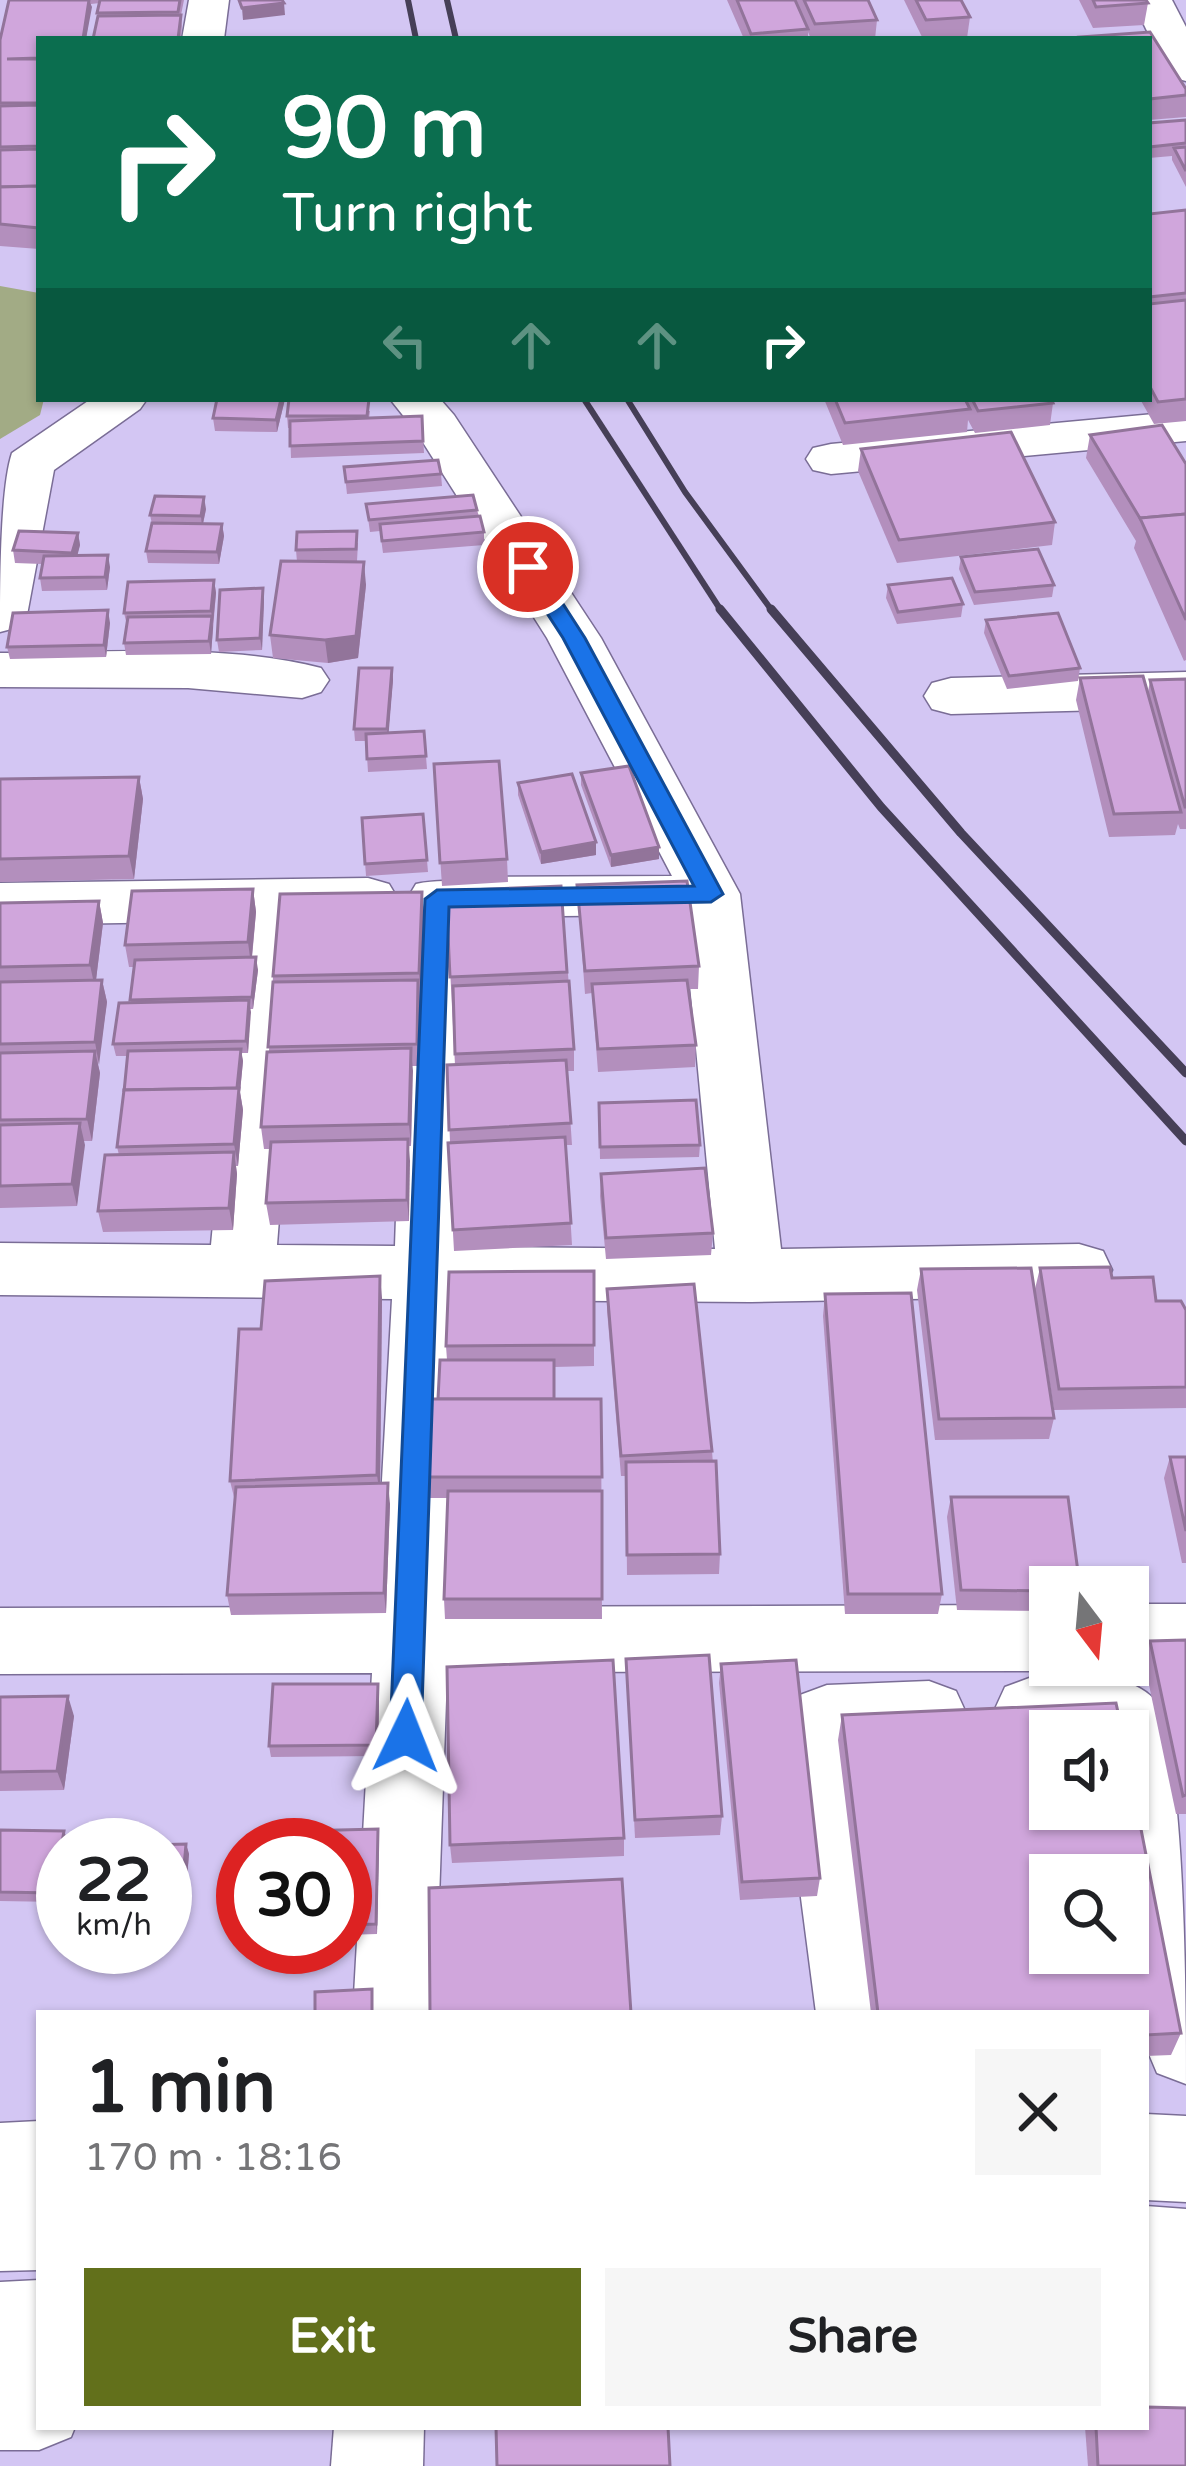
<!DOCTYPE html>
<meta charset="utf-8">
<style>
:root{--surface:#fff;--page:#f6f6f6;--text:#202124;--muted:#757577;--accent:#62701b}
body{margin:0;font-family:"Varela Round",sans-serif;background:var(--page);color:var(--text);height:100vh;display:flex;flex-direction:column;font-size:45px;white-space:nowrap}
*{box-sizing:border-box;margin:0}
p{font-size:39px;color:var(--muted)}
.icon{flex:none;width:66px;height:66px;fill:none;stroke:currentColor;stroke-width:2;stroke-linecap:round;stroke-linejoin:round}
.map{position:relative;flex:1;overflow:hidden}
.drawer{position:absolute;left:36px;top:2010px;width:1113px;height:420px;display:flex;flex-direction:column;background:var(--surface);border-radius:0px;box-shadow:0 3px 9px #0004}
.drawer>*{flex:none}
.hud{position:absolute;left:36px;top:36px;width:1116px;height:366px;border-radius:0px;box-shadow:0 3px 9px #0004;background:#0b6e4f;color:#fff;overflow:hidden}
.needle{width:78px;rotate:164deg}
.controls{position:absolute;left:1029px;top:1566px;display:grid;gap:24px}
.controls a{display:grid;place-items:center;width:120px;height:120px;border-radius:0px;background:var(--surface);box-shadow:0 3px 9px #0004;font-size:60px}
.speed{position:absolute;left:36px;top:1818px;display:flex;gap:24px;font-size:60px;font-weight:700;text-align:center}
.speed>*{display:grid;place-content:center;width:156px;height:156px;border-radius:50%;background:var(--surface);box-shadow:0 3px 9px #0004;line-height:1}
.speed small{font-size:30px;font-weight:400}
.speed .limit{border:18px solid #d22;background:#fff;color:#111}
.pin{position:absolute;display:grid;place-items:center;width:102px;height:102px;color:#fff;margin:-51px;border:6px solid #fff;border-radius:50%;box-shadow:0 3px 12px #0007}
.me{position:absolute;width:132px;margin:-66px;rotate:2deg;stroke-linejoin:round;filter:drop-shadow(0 0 9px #0008)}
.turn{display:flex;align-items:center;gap:42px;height:252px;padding:0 48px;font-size:54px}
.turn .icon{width:156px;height:156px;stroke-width:2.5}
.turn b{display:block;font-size:84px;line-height:102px}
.lanes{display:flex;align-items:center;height:114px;padding:0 48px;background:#0003;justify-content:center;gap:60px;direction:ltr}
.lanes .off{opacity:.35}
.round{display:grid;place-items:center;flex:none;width:126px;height:126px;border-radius:0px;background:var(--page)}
.overview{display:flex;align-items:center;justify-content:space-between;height:204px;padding:0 48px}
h1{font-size:72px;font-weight:700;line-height:90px}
.button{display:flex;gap:24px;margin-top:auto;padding:24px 48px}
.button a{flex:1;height:138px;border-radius:0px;background:var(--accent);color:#fff;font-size:48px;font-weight:700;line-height:138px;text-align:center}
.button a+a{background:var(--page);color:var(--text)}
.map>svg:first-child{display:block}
.green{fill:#a2ab85}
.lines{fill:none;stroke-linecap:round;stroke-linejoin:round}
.minor-casing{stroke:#7a6d96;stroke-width:3}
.tertiary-casing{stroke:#7a6d96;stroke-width:3}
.secondary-casing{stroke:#7a6d96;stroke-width:3}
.minor{fill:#fff;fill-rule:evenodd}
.tertiary{fill:#fff;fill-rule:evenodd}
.secondary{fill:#fff;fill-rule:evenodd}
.rail-far1{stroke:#463f57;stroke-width:6}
.rail{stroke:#463f57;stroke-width:9}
.wall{fill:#b38fbd}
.shaded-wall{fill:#92749a}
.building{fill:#d0a6dc;stroke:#92749a;stroke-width:3;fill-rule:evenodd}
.route{fill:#1a73e8;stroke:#114b97;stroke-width:3}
</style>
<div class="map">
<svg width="1186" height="2466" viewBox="0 0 1186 2466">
<rect width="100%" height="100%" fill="#d3c6f3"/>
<polygon class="green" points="0,286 39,293 39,399 44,399 40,415 0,439"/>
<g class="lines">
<g class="minor-casing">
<g id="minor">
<polygon points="189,0 229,0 224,39 182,39"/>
<polygon points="1132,0 1172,0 1186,27 1186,81 1171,77 1165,68"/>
<path d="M 91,399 L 147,399 L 140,409 L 54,470 L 27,615 L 19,627 L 0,632 C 0,587 0,489 12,453 Z"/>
<path d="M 390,399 L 440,399 L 454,415 L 601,638 L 740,894 L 781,1249 L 1079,1244 L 1103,1251 L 1112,1270 L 1103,1289 L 1079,1296 L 751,1302 L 460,1300 L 449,1607 L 1050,1605 L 1050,1665 L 1065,1665 L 1050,1671 L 447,1672 L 435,2013 L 353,2013 L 372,1673 L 0,1674 L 0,1608 L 375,1607 L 392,1299 L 0,1295 L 0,1243 L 211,1245 L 242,921 L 0,925 L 0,883 L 368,878 L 389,884 L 398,899 L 389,914 L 368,920 L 302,920 L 277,1245 L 395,1246 L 407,899 L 416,884 C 436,879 452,883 472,877 L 672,876 L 547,638 L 417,433 ZM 683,911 L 715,1249 L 461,1247 L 466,917 L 668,915 Z"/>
<polygon points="1186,411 1186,441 831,474 813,470 806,459 813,448 831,444"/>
<path d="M 0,653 C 98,653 228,643 321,668 L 329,680 L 321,692 L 302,698 L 188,688 L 0,687 Z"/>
<polygon points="1186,672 1186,708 951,714 932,709 924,696 932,683 951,678"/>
<polygon points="1128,1604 1186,1604 1186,1670 1128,1670 1115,1665 1128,1665"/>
<path d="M 1075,1673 C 1099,1673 1135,1680 1153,1698 C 1186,1750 1186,2007 1186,2084 L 1157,2073 L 1146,2047 L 1146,2013 L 1140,2013 L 1128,1940 L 1128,1875 L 1118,1875 L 1107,1809 L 1128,1809 L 1128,1731 L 1050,1731 L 1050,1743 L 1032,1745 L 1005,1735 L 994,1711 L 1005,1687 L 1032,1677 Z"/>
<polygon points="929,1681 956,1691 967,1715 956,1739 929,1749 859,1752 898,2013 816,2013 779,1729 800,1695 827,1685"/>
<polygon points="334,2427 424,2427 423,2466 331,2466"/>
</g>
</g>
<g class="tertiary-casing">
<g id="tertiary">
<polygon points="1146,2114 1186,2116 1186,2202 1146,2200"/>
<polygon points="39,2121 39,2207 0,2209 0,2123"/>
<polygon points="1146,2356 1186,2357 1186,2447 1146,2446 1114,2433 1112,2427 1146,2427"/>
<polygon points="0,2360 39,2360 39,2427 75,2427 71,2437 39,2450 0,2450"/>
</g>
</g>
<g class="secondary-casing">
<g id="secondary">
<polygon points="39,2184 39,2270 0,2271 0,2185"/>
<polygon points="1146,2206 1186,2209 1186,2385 1146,2382"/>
<polygon points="39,2280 39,2368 0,2370 0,2282"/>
</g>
</g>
<use href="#minor" class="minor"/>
<use href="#tertiary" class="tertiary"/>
<use href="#secondary" class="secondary"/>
<g class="rail-far1">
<polyline points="408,0 416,39"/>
<polyline points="447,0 456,39"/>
<polyline points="584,399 722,612"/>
<polyline points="627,399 685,492 773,612"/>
</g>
<g class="rail">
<polyline points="720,609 881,807 1186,1141"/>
<polyline points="771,609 961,833 1186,1073"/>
</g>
</g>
<g class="wall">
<polygon points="9,0 184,0 181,15 182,26 181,39 93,39 100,3 91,4 86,39 39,39 39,249 0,246 0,40"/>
<polygon points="727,0 868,0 877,20 875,39 811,39 808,32 808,39 744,39"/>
<polygon points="904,0 961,0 970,17 967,38 923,39"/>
<polygon points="1079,0 1146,0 1148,3 1144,25 1093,28"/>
<polygon points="1150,32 1186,89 1186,117 1149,120 1149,39 1079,39 1079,37"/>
<polygon points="1186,120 1186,187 1172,160 1172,156 1149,158 1149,123"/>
<polygon points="1186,210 1186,421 1154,424 1140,399 1149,399 1149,214"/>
<polygon points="217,399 285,399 277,432 215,431 213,418"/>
<polygon points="824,399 1051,399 1053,403 1050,425 975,433 968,420 967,432 843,445"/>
<polygon points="370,411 369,418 422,416 424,453 291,458 290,428 288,428 287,416"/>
<polygon points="1090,435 1186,464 1186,660 1184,661 1134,548 1136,541 1086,458"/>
<polygon points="861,449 1055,522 1052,545 897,563 858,471"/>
<polygon points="344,467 441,474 442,486 347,494"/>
<polygon points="366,504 477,510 484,532 484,545 383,553 380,531 370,532"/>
<polygon points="206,509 203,524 222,524 224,536 219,564 148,563 146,551 152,524 150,515"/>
<polygon points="78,533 80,545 77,555 110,567 107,590 42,591 40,578 42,564 15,563 13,550"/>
<polygon points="358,543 357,561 366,585 358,658 328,663 273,658 270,635 297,562 296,550"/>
<polygon points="961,557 1054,585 1052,597 974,605 959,569"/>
<polygon points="214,580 216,593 211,654 126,655 124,643 127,625 124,613"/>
<polygon points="888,585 963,604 961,617 897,624 886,598"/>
<polygon points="263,588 264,600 262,650 219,652 217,640"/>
<polygon points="986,620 1080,668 1078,681 1007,689 984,633"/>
<polygon points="110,623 106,657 10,659 7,647"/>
<polygon points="392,668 393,680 388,733 424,731 427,769 368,772 366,741 355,741 354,729"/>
<polygon points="1080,678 1148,692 1150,680 1186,679 1186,829 1180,829 1178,824 1175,835 1109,837 1076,700"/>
<polygon points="434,764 507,859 508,882 442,886"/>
<polygon points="581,773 659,859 611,867 581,785"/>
<polygon points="139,777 143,799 134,879 0,882 0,779"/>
<polygon points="518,783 596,842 596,855 541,864 518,795"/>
<polygon points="423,814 428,872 366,876 362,818"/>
<polygon points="577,885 699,966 698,989 689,989 696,1045 695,1067 598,1072 592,993 585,994"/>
<polygon points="561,886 574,1049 574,1071 567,1071 572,1145 566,1145 572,1245 454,1251 448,1143 450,1142 447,1065 455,1065 446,891"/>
<polygon points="253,889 256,912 252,958 258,970 253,1009 250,1009 248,1053 241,1053 243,1061 240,1092 243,1110 238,1166 236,1166 237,1174 233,1230 103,1232 98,1211 119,1155 117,1147 128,1056 116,1056 113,1044 131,1003 134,967 129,967 125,945"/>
<polygon points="422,892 424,915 418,1066 412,1066 411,1146 409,1146 409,1221 270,1225 266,1203 271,1149 264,1149 261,1127 269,1051 273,976"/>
<polygon points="99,901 103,923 96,980 102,980 107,1002 98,1065 100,1073 92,1141 84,1141 77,1206 0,1208 0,903"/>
<polygon points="599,1103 700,1145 699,1157 600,1159"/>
<polygon points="601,1174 713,1233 711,1255 606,1259 600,1196"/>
<polygon points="1040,1268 1112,1278 1156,1301 1186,1310 1186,1408 1054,1410 1035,1289"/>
<polygon points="921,1269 1054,1418 1049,1439 935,1440 917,1290"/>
<polygon points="594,1271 594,1366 554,1367 554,1399 601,1399 602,1619 445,1619 444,1599 448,1498 422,1498 420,1477 447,1360 446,1346"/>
<polygon points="607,1289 712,1451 720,1554 719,1574 627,1575 626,1476 621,1476 607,1310"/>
<polygon points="825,1294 942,1594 938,1614 845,1614 823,1316"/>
<polygon points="382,1298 380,1484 390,1504 386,1613 231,1615 227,1595 235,1501 230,1481 261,1329"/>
<polygon points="1170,1457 1186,1457 1186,1563 1182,1563 1164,1478"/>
<polygon points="951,1497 1050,1587 1050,1611 957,1610 947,1517"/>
<polygon points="1186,1640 1186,1814 1176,1814 1144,1661 1150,1641"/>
<polygon points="626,1659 722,1816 720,1835 635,1838"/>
<polygon points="721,1664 820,1878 817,1896 740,1900 719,1683"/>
<polygon points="379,1694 378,1756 271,1757 269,1746"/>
<polygon points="0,1697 74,1716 64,1790 0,1791"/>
<polygon points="842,1715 1181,2033 1171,2055 1146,2056 1146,2013 871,2013 838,1740"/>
<polygon points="0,1830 68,1841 67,1845 63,1845 57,1902 0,1901"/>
<polygon points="624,1838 624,1856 452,1863 450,1845"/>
<polygon points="379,1839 377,1934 345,1935 345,1845"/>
<polygon points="186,1844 189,1854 184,1912 165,1912 165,1845"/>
<polygon points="1085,2427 1146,2427 1186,2466 1088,2466"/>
</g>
<g class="shaded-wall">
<polygon points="89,0 92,7 86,39 83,39"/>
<polygon points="284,3 285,15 243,20 242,8"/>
<polygon points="281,399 285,399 277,432 276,420"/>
<polygon points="204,497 206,509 202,528 201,516"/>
<polygon points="222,524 224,536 219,564 217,552"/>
<polygon points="78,533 80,545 75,565 72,553"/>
<polygon points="108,555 110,567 107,590 105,577"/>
<polygon points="364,562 366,585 358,658 328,663 325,640"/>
<polygon points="214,580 216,593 213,623 211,611"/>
<polygon points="263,588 264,600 262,650 260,638"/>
<polygon points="108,610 110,623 106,657 104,645"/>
<polygon points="212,616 213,628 211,654 209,641"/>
<polygon points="392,668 393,680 388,741 387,729"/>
<polygon points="139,777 143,799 134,879 129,856"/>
<polygon points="596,842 596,855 541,864 541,852"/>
<polygon points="659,847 659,859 611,867 611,855"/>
<polygon points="253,889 256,912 251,965 248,942"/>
<polygon points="422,892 424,915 421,995 419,973"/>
<polygon points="99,901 103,923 95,988 90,965"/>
<polygon points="256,957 258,970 253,1009 252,997"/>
<polygon points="102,980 107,1002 99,1065 95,1042"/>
<polygon points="418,980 420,1003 418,1066 417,1044"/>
<polygon points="249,1000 251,1012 248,1053 246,1041"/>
<polygon points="411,1048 413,1071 411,1146 409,1124"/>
<polygon points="241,1049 243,1061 240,1092 243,1110 238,1166 234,1144"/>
<polygon points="95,1051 100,1073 92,1141 87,1119"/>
<polygon points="80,1123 85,1145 77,1206 72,1184"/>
<polygon points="408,1139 410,1161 409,1221 407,1200"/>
<polygon points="234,1152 237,1174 233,1230 229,1208"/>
<polygon points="380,1276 382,1298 380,1496 377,1475"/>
<polygon points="388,1483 390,1504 386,1613 384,1593"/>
<polygon points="378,1684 379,1694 378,1756 376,1745"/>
<polygon points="68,1696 74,1716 64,1790 57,1771"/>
<polygon points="378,1829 379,1839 377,1934 376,1924"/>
<polygon points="64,1831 68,1841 67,1845 63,1845 63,1867 57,1902 53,1893"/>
<polygon points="186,1844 189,1854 184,1912 181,1902"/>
</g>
<g class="building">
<polygon points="9,0 89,0 83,39 39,39 39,58 7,59 39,59 39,103 0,103 0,40"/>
<polygon points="100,0 180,0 178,12 97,13"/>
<polygon points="239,0 282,0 284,3 242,8"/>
<polygon points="737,0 795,0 808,29 751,34"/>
<polygon points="804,0 868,0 877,20 815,24"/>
<polygon points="916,0 961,0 970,17 926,20"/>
<polygon points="1093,0 1146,0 1148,3 1096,7"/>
<polygon points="181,15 178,39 93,39 98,16"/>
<polygon points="1150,32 1186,89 1186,95 1149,99 1149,39 1080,39 1079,37"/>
<polygon points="39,105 39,146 0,147 0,106"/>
<polygon points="1186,120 1186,143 1149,147 1149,123"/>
<polygon points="1186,147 1186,171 1174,148"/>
<polygon points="39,149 39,186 0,187 0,150"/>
<polygon points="39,186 39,228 0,224 0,187"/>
<polygon points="1186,210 1186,293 1149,297 1149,214"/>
<polygon points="1186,300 1186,399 1158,402 1149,385 1149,304"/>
<polygon points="217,399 281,399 276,420 213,418"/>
<polygon points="289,399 320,400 369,399 367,416 287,416"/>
<polygon points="835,399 965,399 970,409 845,423"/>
<polygon points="972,399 1051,399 1053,403 978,411"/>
<polygon points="422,416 423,441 290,446 290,421"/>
<polygon points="1162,425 1186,464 1186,514 1140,518 1141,520 1090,435"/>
<polygon points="1011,432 1055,522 899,540 861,449"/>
<polygon points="438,460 441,474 346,482 344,467"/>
<polygon points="473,495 477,510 369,520 366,504"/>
<polygon points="155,496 204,497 201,516 150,515"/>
<polygon points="1186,514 1186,620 1140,518"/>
<polygon points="480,516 484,532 382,541 380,524"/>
<polygon points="152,523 222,524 217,552 146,551"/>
<polygon points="19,531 78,533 72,553 13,550"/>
<polygon points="357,531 356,549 296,550 297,532"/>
<polygon points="1038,549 1054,585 975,592 961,557"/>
<polygon points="108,555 105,577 40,578 44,556"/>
<polygon points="281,561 364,562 356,636 325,640 270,635"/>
<polygon points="952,578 963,604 898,612 888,585"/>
<polygon points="214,580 211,611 124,613 128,582"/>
<polygon points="263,588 260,638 217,640 220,590"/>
<polygon points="108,610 104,645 7,647 13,613"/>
<polygon points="1058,613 1080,668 1009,676 986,620"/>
<polygon points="212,616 209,641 124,643 128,617"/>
<polygon points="359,668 392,668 387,729 354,729"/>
<polygon points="1143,676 1181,812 1114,814 1080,678"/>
<polygon points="1186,679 1186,807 1185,807 1150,680"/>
<polygon points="424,731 426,756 367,759 366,734"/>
<polygon points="499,761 507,859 440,863 434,764"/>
<polygon points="629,766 659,847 611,855 581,773"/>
<polygon points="572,774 596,842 541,852 518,783"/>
<polygon points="139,777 129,856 0,859 0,779"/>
<polygon points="423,814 427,860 365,864 362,818"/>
<polygon points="687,881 699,966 585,971 577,885"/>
<polygon points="561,886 567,972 450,977 446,891"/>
<polygon points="253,889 248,942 125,945 132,891"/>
<polygon points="422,892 419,973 273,976 280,894"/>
<polygon points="99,901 90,965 0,967 0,903"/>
<polygon points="256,957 252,997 130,1000 135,960"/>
<polygon points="102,980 95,1042 0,1044 0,982"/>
<polygon points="418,980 417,1044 268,1047 273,982"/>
<polygon points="687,980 696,1045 598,1049 592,984"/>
<polygon points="569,981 574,1049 455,1054 453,986"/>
<polygon points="249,1000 246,1041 113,1044 119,1003"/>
<polygon points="411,1048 409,1124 261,1127 267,1052"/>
<polygon points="241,1049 237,1088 124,1090 124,1092 128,1051"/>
<polygon points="95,1051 87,1119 0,1120 0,1053"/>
<polygon points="566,1060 571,1123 449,1130 447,1065"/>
<polygon points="239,1088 234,1144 117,1147 124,1090"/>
<polygon points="696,1100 700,1145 600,1147 599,1103"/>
<polygon points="80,1123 72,1184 0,1186 0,1125"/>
<polygon points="565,1137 571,1223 453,1230 448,1143"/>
<polygon points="408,1139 407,1200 266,1203 271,1142"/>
<polygon points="234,1152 229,1208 98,1211 105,1155"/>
<polygon points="705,1168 713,1233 606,1238 601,1174"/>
<polygon points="1110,1267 1112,1278 1153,1277 1156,1301 1181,1301 1186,1310 1186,1387 1059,1389 1040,1268"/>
<polygon points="1031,1268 1054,1418 939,1419 921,1269"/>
<polygon points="594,1271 594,1345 446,1346 449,1272"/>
<polygon points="380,1276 377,1475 230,1481 239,1329 261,1329 265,1281"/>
<polygon points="694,1284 712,1451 621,1456 607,1289"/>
<polygon points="911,1293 942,1594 848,1594 825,1294"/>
<polygon points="440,1360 554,1360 554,1399 438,1399"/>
<polygon points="424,1399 601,1399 602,1477 420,1477"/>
<polygon points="1170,1457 1186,1457 1186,1531"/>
<polygon points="716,1461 720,1554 627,1555 626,1462"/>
<polygon points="388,1483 384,1593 227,1595 236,1487"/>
<polygon points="448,1491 602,1491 602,1599 444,1599"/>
<polygon points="951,1497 1068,1497 1080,1587 1050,1587 1050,1591 961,1590"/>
<polygon points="1186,1640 1186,1795 1183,1796 1150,1641"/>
<polygon points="709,1655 722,1816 635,1820 626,1659"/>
<polygon points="613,1660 624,1838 450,1845 447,1667"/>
<polygon points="796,1660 820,1878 742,1882 721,1664"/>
<polygon points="273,1684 378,1684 376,1745 269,1746"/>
<polygon points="68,1696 57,1771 0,1772 0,1697"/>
<path d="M 1116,1703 L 1122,1731 L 1050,1731 L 1050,1809 L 1128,1809 L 1128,1763 L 1181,2033 L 1146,2035 L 1146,2013 L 878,2013 L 842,1715 ZM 1050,1875 L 1128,1875 L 1128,1953 L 1050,1953 Z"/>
<polygon points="378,1829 376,1924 345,1925 345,1845 300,1845 300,1831"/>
<polygon points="0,1830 64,1831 53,1893 0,1892"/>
<polygon points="186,1844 181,1902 165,1902 165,1845 148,1845"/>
<polygon points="622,1879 631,2013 430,2013 429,1888"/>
<polygon points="372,1989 372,2013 315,2013 315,1992"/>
<polygon points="1146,2407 1186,2408 1186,2466 1098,2466 1096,2427 1146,2427"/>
<polygon points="496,2427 668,2427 670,2466 497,2466"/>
</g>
<polygon class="route" points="528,560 536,562 585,638 723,894 711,902 449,907 421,1736 417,1746 406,1750 394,1746 390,1736 425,899 437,890 694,886 563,638 517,567"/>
</svg>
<div class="controls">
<a><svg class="needle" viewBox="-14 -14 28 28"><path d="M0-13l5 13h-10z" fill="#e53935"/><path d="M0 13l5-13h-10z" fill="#757577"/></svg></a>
<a><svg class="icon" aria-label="sound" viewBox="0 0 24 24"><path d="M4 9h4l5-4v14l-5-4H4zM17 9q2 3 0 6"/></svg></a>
<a><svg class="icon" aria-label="search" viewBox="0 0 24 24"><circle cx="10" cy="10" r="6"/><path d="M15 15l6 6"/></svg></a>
</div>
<div class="speed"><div>22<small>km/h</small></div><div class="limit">30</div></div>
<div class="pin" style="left:528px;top:567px;background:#d93025"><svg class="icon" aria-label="arrive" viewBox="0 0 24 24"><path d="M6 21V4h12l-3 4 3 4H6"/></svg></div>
<svg class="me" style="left:406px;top:1736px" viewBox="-20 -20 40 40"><path d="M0-17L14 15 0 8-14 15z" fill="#1a73e8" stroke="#fff" stroke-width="4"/></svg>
<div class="hud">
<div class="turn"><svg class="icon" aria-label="right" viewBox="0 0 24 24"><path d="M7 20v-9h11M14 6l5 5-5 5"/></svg><div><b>90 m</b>Turn right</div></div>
<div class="lanes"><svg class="icon off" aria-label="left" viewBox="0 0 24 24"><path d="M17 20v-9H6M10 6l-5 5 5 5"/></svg><svg class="icon off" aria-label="ahead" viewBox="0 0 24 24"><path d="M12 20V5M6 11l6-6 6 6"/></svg><svg class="icon off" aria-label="ahead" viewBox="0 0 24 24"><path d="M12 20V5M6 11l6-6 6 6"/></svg><svg class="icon" aria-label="right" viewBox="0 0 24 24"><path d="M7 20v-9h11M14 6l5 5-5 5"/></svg></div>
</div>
<section class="drawer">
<div class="overview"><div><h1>1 min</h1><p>170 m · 18:16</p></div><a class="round"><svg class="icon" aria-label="close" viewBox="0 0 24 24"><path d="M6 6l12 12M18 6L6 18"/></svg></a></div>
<div class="button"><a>Exit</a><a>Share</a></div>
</section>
</div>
